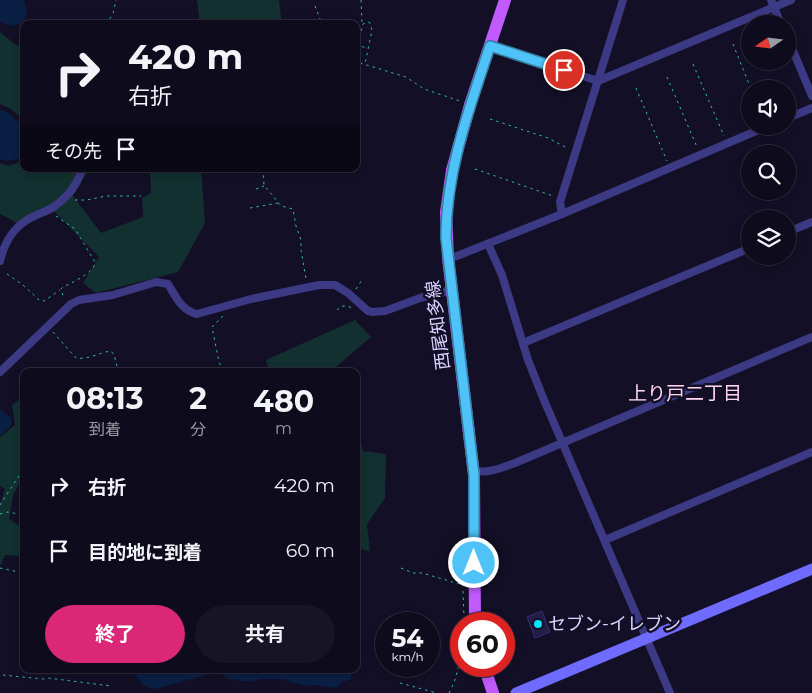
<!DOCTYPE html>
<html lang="ja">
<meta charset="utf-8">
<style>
:root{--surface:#0e0b1c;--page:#171425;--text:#f1f3f6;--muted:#9b9ba3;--line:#2e2b3b;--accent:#db2777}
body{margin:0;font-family:Montserrat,"Noto Sans JP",sans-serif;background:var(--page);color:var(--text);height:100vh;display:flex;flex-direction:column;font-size:19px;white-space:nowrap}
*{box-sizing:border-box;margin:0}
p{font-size:16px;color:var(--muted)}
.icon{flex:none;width:28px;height:28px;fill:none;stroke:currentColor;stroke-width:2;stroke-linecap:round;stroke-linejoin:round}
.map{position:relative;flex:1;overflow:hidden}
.sheet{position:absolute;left:20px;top:368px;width:340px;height:305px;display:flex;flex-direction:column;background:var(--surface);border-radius:10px;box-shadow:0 2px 8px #0003,0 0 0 1px var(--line)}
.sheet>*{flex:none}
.top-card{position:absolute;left:20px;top:20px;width:340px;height:152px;border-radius:10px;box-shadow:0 2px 8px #0003,0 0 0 1px var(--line);background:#0e0b1c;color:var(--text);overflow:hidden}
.needle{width:32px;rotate:256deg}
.controls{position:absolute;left:741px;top:15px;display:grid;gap:10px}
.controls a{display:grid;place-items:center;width:55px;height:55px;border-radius:50%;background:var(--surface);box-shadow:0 2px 8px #0003,0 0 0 1px var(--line);font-size:25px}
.speed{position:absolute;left:375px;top:612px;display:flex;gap:10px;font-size:25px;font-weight:700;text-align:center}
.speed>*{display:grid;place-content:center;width:65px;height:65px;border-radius:50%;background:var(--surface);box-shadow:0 2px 8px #0003,0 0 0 1px var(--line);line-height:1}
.speed small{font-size:12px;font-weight:400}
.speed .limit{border:8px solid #d22;background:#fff;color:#111}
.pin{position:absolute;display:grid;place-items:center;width:42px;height:42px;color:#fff;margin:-21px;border:2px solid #fff;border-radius:50%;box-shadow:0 1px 5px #0007}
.me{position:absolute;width:55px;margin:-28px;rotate:0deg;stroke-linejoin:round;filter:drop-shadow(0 0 4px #0008)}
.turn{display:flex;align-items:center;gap:18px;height:105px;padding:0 25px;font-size:22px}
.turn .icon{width:65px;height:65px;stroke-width:2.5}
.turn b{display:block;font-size:35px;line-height:42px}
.then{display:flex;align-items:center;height:48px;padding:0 25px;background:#0003;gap:10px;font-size:19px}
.eta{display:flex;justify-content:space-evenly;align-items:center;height:85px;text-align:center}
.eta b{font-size:30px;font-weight:700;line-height:35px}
.primary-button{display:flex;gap:10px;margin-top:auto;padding:10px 25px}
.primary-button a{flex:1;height:58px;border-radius:30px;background:var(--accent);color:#fff;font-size:20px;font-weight:700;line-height:58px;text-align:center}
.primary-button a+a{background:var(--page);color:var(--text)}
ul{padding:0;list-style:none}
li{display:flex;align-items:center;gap:15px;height:65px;padding:0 25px}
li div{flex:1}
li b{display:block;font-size:19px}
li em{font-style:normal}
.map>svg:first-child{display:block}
.green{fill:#12302f}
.water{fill:#0a1f44}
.building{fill:#241b47;stroke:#3b2d73}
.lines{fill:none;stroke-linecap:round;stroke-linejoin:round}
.path{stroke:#2fb8b0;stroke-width:1;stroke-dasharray:2.5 4;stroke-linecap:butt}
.street{stroke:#3d3a85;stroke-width:8}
.secondary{stroke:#6f6bff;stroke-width:11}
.primary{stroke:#c25bff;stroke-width:12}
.route-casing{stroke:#337fa1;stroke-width:12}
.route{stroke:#4fc3f7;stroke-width:9}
.poi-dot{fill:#00e5ff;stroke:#130f26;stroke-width:2}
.labels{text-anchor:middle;stroke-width:5;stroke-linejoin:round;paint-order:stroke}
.street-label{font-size:18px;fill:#d9d4ff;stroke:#130f26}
.poi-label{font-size:18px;fill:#d9d4ff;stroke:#130f26;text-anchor:start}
.neighbourhood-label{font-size:19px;fill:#ffd6f0;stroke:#130f26}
</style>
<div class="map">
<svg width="812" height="693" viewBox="0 0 812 693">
<rect width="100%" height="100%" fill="#130f26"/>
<g class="green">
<polygon points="197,0 279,0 282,24 200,24"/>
<polygon points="0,32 17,46 24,43 24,120 11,109 0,104"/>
<polygon points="24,160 24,169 89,169 73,196 101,233 143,217 142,198 151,193 150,169 201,169 205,223 178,272 96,293 83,283 99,257 49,206 17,223 0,214 0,163 9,166"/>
<polygon points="355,320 371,337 331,371 269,371 266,360"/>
<polygon points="24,397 24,474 13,496 9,519 24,529 24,556 5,555 0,566 0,505 5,489 0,486 0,437 15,425 12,405"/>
<polygon points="356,435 359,435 363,451 386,454 385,498 367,524 370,551 356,549"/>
</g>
<g class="water">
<polygon points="0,0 24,0 27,12 23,22 13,26 0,22"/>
<polygon points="0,110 7,112 24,127 24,158 6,161 0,159"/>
<polygon points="0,409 11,418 12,424 0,436"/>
<path d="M 133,669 L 351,669 L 351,680 L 342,682 L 336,688 L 316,685 L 307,686 L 279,679 L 261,679 L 252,682 L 228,679 L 223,675 L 215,673 L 154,689 C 143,687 137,679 133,669 Z"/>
</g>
<polygon class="building" points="542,611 550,632 535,638 527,617"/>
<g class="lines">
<g class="path">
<polyline points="361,0 362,23"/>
<polyline points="315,6 322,24"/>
<polyline points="106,24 113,14 116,0"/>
<polyline points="361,31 363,24 368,22 370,23 372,30 365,64"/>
<polyline points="733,44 751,89"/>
<polyline points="356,48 361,46 368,49"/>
<polyline points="693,64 724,136"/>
<polyline points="356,68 360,63 406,77 424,89 460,101"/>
<polyline points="667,77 697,147"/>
<polyline points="636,88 667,161"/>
<polyline points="490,119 548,138 569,149"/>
<polyline points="264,169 263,172 264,185 281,206 293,209 296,226 301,240 301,250 306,279"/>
<polyline points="475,169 553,196"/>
<polyline points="256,189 264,186"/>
<polyline points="75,200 87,200 106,196 141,196"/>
<polyline points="250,208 278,203"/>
<path d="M 56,216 L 75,229 L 95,262 C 95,272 72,283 63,287 L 61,289 L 64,299"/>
<polyline points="7,274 23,285 40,301 44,301 60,290"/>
<polyline points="356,289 362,280"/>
<path d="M 337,310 C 341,305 346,305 352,308"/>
<path d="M 53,332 L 76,358 C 86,360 100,353 110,351 L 114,354 L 118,371"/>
<polyline points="223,371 219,362 212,327 223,316"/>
<polyline points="0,505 24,468"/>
<polyline points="0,514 8,512 24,515"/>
<polyline points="0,568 19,572"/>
<polyline points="401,568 413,573 422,573 463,585"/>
<polyline points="463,591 464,617"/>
<polyline points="3,675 43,679 48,678 111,686"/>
<polyline points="400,683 437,693"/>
<polyline points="449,693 454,683 461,658"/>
</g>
<g class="street">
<polyline points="771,0 781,24"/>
<polyline points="788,39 812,96"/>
<polyline points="490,46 598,81 791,0"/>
<polyline points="788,118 812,108"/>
<polyline points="562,214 560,202 623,0"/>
<polyline points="788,232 812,222"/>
<polyline points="488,244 502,275 528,360 544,400 670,693"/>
<polyline points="448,258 457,256 562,214 768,126"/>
<path d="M 0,261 C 4,244 12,229 27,220 C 36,214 47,212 55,206 C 69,196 77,185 82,169"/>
<polyline points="523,343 750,248"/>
<path d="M 0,372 L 71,304 L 79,300 L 113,295 L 156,282 L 168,284 C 176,297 182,311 197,314 L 251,299 L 319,285 L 335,285 L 348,293 L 368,311 L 373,312 L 385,311 L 420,298 L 452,290"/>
<path d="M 474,475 L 478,471 C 491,473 503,467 515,463 L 812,337"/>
<polyline points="605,540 812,452"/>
</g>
<polyline class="secondary" points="516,693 812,569"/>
<g class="primary">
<polyline points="475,624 474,475 448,258 446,212 452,170 470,105 505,0"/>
<polyline points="484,666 493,693"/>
</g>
</g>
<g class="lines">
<g class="route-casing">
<path id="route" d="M 474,563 L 474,475 L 446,238 C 446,171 469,109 490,46 L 564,70"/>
</g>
<use href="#route" class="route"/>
</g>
<circle class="poi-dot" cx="538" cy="624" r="5"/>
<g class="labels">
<g class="street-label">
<text transform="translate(438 325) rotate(-97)" y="6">西尾知多線</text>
</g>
<g class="poi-label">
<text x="548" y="630">セブン-イレブン</text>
</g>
<g class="neighbourhood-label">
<text x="685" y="400">上り戸二丁目</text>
</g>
</g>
</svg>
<div class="controls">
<a><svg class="needle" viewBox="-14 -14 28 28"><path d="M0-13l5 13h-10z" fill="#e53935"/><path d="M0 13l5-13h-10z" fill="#9b9ba3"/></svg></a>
<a><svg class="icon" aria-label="sound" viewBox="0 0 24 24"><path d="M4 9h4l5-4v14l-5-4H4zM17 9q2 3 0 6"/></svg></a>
<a><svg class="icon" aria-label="search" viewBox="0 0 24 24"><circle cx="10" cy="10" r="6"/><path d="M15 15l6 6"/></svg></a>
<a><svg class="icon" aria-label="layers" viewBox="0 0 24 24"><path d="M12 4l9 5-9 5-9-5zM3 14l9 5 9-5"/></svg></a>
</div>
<div class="speed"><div>54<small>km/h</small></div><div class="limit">60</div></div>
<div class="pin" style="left:564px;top:70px;background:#d93025"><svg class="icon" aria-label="arrive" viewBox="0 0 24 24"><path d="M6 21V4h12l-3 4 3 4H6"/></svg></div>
<svg class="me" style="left:474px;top:563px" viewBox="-20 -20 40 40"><circle r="17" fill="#4fc3f7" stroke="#fff" stroke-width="3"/><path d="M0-11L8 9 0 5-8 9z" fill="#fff"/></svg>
<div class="top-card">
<div class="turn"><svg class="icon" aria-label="right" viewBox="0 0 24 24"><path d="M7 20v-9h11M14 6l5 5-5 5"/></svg><div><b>420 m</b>右折</div></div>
<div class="then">その先<svg class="icon" aria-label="arrive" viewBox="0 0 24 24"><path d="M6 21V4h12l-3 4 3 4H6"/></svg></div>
</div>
<section class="sheet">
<div class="eta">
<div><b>08:13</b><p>到着</p></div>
<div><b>2</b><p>分</p></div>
<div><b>480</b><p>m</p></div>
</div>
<ul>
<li><svg class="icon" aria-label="right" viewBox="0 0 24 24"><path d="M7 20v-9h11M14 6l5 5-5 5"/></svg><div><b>右折</b></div><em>420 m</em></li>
<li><svg class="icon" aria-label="arrive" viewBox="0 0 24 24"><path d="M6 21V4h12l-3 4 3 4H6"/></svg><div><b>目的地に到着</b></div><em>60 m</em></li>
</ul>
<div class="primary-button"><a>終了</a><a>共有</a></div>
</section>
</div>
